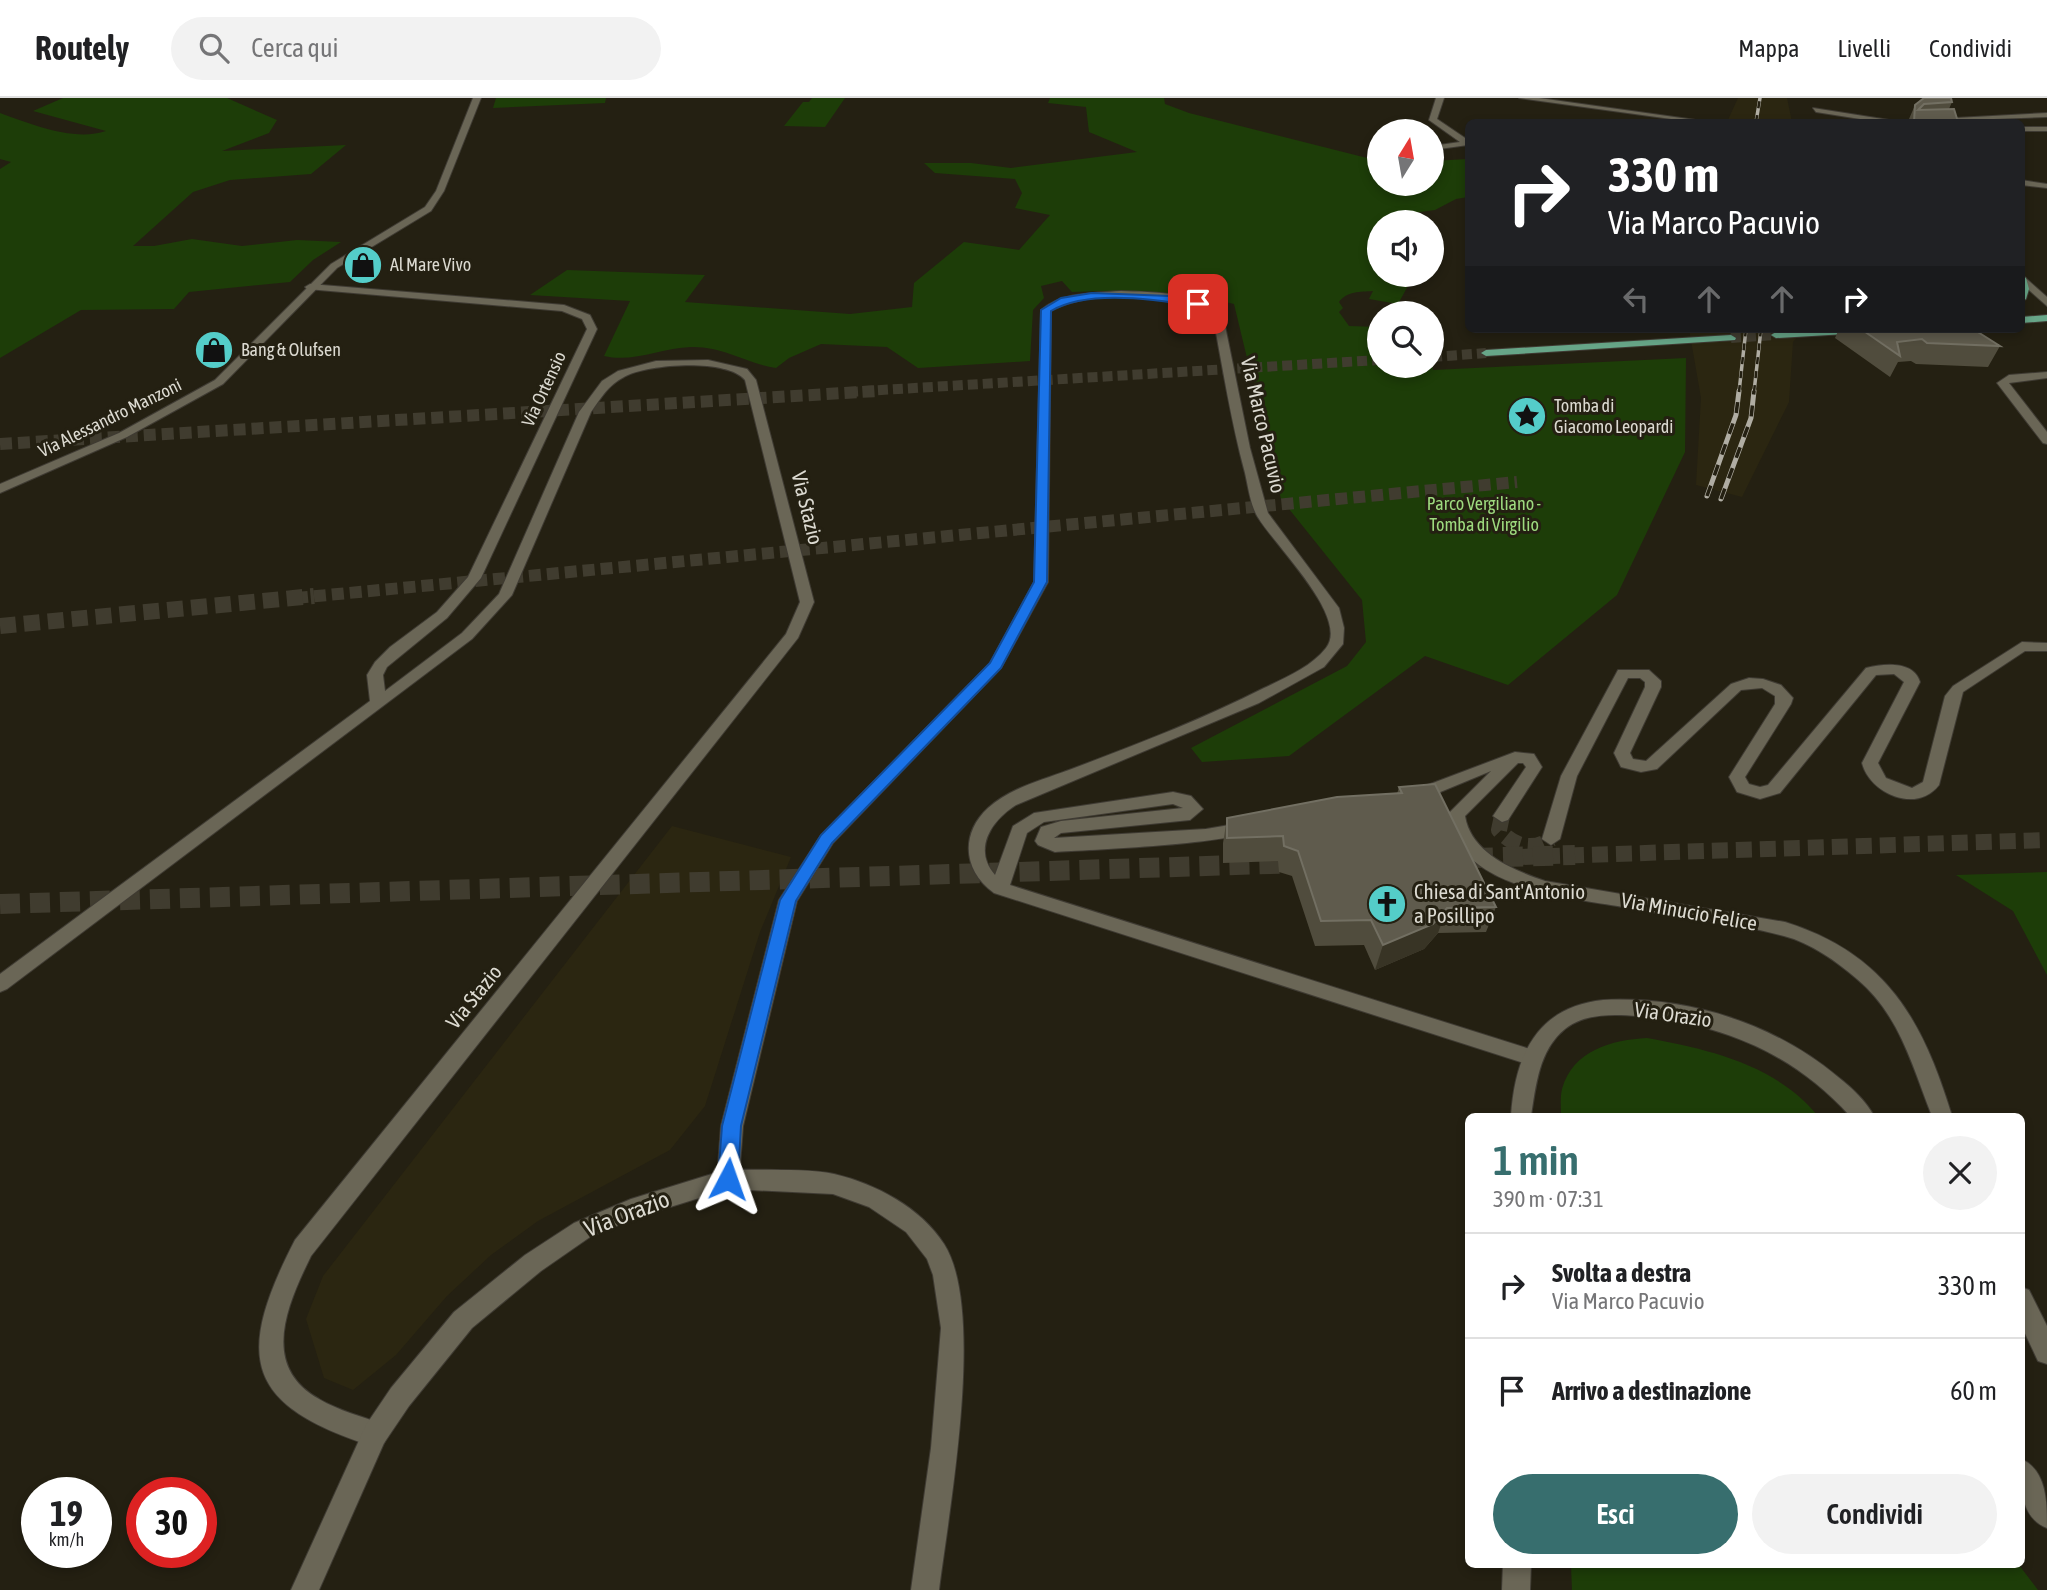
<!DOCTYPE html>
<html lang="it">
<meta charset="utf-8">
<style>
:root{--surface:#fff;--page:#f2f2f2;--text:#202124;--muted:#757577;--line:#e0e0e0;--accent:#376e6e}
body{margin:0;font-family:"Asap Condensed",sans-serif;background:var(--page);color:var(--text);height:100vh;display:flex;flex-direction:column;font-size:26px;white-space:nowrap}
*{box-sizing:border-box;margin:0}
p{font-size:23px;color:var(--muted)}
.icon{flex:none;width:38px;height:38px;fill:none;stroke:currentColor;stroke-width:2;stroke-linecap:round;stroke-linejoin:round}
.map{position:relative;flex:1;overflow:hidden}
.side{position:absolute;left:1465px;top:1015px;width:560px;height:455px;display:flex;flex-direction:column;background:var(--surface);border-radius:10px;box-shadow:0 4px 10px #0003}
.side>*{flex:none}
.top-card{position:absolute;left:1465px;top:21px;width:560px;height:214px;border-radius:10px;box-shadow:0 4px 10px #0003;background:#202124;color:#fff;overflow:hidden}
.needle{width:46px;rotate:11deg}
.fabs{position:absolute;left:1367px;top:21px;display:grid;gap:14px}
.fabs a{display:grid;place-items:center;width:77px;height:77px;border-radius:50%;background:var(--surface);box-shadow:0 4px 10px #0003;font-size:35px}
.speed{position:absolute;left:21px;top:1379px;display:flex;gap:14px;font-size:35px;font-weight:700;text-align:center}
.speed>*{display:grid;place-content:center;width:91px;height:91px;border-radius:50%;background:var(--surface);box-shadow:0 4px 10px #0003;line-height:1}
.speed small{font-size:18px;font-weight:400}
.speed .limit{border:10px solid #d22;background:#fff;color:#111}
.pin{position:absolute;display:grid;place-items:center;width:60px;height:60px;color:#fff;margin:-30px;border-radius:14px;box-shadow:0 4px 10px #0006}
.me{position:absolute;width:77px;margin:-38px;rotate:4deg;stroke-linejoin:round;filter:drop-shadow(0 0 5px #0008)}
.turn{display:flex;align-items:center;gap:24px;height:147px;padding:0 28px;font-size:32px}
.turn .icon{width:91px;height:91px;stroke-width:2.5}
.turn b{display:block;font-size:49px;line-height:60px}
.lanes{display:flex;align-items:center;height:66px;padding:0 28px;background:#0003;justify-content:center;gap:35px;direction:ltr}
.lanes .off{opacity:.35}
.round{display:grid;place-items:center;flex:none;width:74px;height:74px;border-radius:37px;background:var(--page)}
.summary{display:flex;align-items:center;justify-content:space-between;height:119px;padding:0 28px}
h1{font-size:42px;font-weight:600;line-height:52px;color:var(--accent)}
.action{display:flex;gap:14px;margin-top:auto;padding:14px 28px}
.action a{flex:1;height:80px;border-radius:42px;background:var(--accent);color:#fff;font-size:28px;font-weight:600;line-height:80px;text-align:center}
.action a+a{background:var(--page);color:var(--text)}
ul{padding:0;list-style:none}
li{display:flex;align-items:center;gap:21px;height:105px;padding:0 28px;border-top:2px solid var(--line)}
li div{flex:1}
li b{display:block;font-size:26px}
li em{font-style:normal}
header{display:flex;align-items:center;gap:42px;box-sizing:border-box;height:98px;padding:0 35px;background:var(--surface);border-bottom:2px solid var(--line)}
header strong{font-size:33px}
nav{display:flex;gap:38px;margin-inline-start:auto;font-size:24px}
.search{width:490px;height:63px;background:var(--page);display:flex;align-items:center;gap:18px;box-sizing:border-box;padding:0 24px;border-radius:38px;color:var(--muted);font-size:26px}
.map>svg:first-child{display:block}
.built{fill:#2b2611}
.green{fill:#1d3d08}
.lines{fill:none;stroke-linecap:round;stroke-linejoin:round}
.minor-tunnel-far1{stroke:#403c2f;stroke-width:12;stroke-dasharray:12 6;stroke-linecap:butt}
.minor-tunnel{stroke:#403c2f;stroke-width:16;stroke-dasharray:16 8;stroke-linecap:butt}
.primary-tunnel-far3{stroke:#403c2f;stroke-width:10;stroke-dasharray:10 5;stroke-linecap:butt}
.primary-tunnel-far2{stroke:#403c2f;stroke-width:12;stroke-dasharray:12 6;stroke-linecap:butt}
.primary-tunnel-far1{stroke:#403c2f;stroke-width:16;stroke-dasharray:16 8;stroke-linecap:butt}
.primary-tunnel{stroke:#403c2f;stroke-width:20;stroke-dasharray:20 10;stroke-linecap:butt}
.minor-casing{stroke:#3f3b33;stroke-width:2}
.tertiary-casing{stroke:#3f3b33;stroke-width:2}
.primary-casing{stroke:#3f3b33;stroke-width:2}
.minor{fill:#6a6656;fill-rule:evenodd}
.tertiary{fill:#6a6656;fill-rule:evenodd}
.primary{fill:#67a688;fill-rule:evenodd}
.rail-far1-casing{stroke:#b0ada3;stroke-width:3.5}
.rail-casing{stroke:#b0ada3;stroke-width:5}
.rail-far1{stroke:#242012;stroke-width:2.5;stroke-dasharray:7;stroke-linecap:butt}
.rail{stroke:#242012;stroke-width:3.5;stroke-dasharray:11;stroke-linecap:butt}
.wall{fill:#504c3d}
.shaded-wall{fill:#383425}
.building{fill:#5f5b4d;stroke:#726f62;stroke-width:2}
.route{fill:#1a73e8;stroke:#114b97;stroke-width:2}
.labels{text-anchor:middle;stroke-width:6;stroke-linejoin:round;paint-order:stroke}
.far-poi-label{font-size:18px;fill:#dcdad1;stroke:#242012;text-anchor:start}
.far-street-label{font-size:18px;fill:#dcdad1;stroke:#242012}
.far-park-label{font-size:18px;fill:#9edb7f;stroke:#242012}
.street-label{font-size:21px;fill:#dcdad1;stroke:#242012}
.poi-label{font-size:21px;fill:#dcdad1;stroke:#242012;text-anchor:start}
.near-street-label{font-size:24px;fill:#dcdad1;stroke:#242012}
</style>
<header>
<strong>Routely</strong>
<div class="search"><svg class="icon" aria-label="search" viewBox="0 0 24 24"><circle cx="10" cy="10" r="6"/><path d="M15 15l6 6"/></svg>Cerca qui</div>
<nav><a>Mappa</a><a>Livelli</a><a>Condividi</a></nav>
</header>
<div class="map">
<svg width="2047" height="1492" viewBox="0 0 2047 1492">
<rect width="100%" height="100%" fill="#242012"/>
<g class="built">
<polygon points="1738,0 1787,0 1792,24 1727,24"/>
<polygon points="1689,231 1804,231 1793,244 1789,304 1742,399 1696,387 1701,300"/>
<polygon points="672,728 791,759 760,834 705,1008 670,1052 538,1123 491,1157 447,1198 396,1257 353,1292 324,1280 306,1221 323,1178"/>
</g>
<g class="green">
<path d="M 63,0 L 227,0 L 277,22 L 269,35 L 222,53 L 346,47 L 311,76 L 230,82 L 193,94 L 133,148 L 154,148 L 192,141 L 242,148 L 297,142 L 341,144 L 313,162 L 290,184 L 189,194 L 174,211 L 81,212 L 0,260 L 0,71 L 11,64 L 0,61 L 0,15 C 31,26 74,44 106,33 L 33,13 Z"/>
<polygon points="496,0 606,0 605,5 493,10"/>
<polygon points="812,0 845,0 825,29 784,28 803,4 809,4"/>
<path d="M 1050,0 L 1164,0 L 1165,6 L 1189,15 L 1379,63 L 1379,86 L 1432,86 L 1432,63 L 1468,61 L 1468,99 L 1456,101 L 1435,112 L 1384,119 L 1383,123 L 1387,124 L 1379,124 L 1379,177 L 1414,177 L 1398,206 L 1369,201 L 1373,193 C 1360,194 1347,193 1339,204 L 1343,210 L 1339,214 L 1349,228 L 1379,229 L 1379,268 L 1432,268 L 1432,265 L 1433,272 L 1686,260 L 1685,354 L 1617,497 L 1508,587 L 1425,558 L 1289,658 L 1202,664 L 1191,650 L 1347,568 L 1366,544 L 1362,502 L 1281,401 L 1234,206 C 1180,192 1127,192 1072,194 L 1062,183 L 1041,188 L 1044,200 L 1033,212 L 1030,263 L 918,270 L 887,249 L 821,246 L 789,260 L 776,270 C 748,266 723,248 691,249 C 661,250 633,265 604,258 L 630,203 L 530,197 L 567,172 L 705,177 L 685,204 L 850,216 L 912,209 L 914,185 L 964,144 L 1019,152 L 1050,117 L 1015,110 L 1022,95 L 1015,81 L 935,75 L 924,65 L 971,65 L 1011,70 L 1137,54 L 1089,34 L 1086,9 L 1048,5 Z"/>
<polygon points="2047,774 2047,877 2013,813 1956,777"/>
<path d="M 1647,940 C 1708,951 1777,967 1818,1018 L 1561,1018 C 1561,1010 1560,999 1562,991 C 1573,952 1612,942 1647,940 Z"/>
<polygon points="1571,1467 2019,1467 2038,1492 1572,1492"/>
</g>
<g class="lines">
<polyline class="minor-tunnel-far1" points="296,500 1517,384"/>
<g class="minor-tunnel">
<polyline points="0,528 314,498"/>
<path d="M 1502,718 L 1499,732 C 1513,748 1532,754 1551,741"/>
</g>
<g class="primary-tunnel-far3">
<polyline points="1731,240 1776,237"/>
<polyline points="1432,259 1486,255"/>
<polyline points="848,294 1379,262"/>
</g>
<polyline class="primary-tunnel-far2" points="0,346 877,293"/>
<polyline class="primary-tunnel-far1" points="1520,759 2047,742"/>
<g class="primary-tunnel">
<polyline points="1473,760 1575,757"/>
<polyline points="0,806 1301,765"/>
</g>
<g class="minor-casing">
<g id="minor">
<polygon points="1436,0 1444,0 1437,21 1468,42 1468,47 1432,52 1432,48 1460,44 1429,22"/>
<polygon points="1519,0 1539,0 1710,24 1693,24"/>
<polygon points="1813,10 1889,22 1893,24 1879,24 1816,14"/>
<rect x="2021" y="29" width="26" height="4"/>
<polygon points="2021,82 2047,86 2047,90 2021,87"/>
<path d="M 310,186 L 564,207 L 590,217 L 597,231 L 481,480 L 447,520 L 387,569 L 383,577 L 385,593 L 462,535 L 499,496 L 579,314 L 602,283 L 618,273 L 656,263 L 708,262 L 747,271 L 756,282 L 814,504 L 798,540 L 311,1158 C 288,1205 259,1268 319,1301 C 339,1313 362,1318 384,1327 L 388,1336 L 384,1345 L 375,1349 C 245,1308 234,1260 295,1142 L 786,536 L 800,504 L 745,282 C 727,260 647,266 624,279 C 608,287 601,300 591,314 L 512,497 L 472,541 L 7,891 L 0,894 L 0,876 L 370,603 L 367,577 L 375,564 L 390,549 L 437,514 L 468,479 L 587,231 L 582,221 L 562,213 L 307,191 L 305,189 Z"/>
<path d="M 1121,193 C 1154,194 1198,194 1223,218 L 1250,350 L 1268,415 L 1339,510 L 1344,530 L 1343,546 L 1324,569 L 1259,605 L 1016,707 C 992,722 972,751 995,777 L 1013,728 L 1034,715 L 1173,694 L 1191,698 L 1203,711 L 1190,722 L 1061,735 L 1054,740 L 1206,731 L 1247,724 L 1256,730 C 1245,746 1083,752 1055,754 L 1038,747 L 1035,743 L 1041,729 L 1061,723 L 1183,710 L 1173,706 L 1044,724 L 1027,735 L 1010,787 L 1533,952 L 1540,954 L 1543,960 L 1540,966 L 1533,968 L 994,795 C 963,773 960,736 988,710 C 1010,690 1042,682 1069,672 C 1135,647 1201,622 1264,590 C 1285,580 1311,569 1326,550 C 1351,519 1270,443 1256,416 C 1250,404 1248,388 1245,375 C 1231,324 1223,271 1213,219 C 1176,193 1090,191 1051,213 L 1048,484 L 1001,570 L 833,745 L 797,803 L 743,1028 L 739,1081 L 736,1088 L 728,1091 L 720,1088 L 717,1081 L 721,1028 L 779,802 L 821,737 L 990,565 L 1034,484 L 1041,212 C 1062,194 1094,195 1121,193 Z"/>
<polygon points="2047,274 2047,280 2009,285 2047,334 2047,346 2043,345 1997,285 2009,277"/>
<path d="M 2022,544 L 2047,545 L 2047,553 L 2025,553 L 1963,594 L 1939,687 C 1917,716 1870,696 1862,665 L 1904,584 L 1894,576 L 1876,577 L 1780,695 L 1760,701 L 1737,694 L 1729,679 L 1775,606 L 1775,598 L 1762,590 L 1741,592 L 1657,671 L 1641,674 L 1621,669 L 1614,655 L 1645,589 L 1645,584 L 1640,580 L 1628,580 L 1577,678 L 1560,741 L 1551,747 L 1542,741 L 1561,678 L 1618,572 L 1649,572 L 1661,583 L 1661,589 L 1630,655 L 1633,661 L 1646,663 L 1731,586 L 1749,580 L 1763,581 L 1781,587 L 1793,600 L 1791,606 L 1745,679 L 1749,686 L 1760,689 L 1768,687 L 1866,570 C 1883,566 1913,562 1920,584 L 1878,665 L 1886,680 L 1912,690 L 1923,684 L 1945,598 L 1953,588 Z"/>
<path d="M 1515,654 L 1534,656 L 1542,669 L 1508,722 L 1502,724 L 1493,718 L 1526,669 L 1523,665 L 1518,665 L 1465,718 C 1471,755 1513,772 1545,783 L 1785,824 C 1887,856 1923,923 1952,1018 L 1932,1018 C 1912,968 1900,917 1857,881 C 1836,863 1811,845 1784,838 C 1732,824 1676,819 1623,809 C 1565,799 1459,790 1447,717 L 1491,673 L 1421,702 L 1409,702 L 1407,698 L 1409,694 Z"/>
<polygon points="2021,1189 2029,1192 2047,1228 2047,1266 2038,1263 2021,1227"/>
</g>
</g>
<g class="tertiary-casing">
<g id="tertiary">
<polygon points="473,0 481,0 444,93 431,113 337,170 223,286 127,339 0,395 0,386 119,335 215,282 331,166 425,109 436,93"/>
<polygon points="2047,15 2047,19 1914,24 1918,22"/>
<polygon points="2021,176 2047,199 2047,208 2021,185"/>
<path d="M 1603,902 C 1687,898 1774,925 1838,979 C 1851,989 1866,1003 1874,1018 L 1850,1018 C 1793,955 1722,926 1638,918 C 1613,916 1585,915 1565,931 C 1539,952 1536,987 1531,1018 L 1511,1018 C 1515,957 1537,909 1603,902 Z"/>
<path d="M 728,1071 C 759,1073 805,1070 834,1076 C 876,1086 920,1109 944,1146 C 986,1212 949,1412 939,1492 L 911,1492 L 931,1350 L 941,1230 L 933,1177 L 927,1161 L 906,1134 L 869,1109 L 833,1096 L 728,1091 L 635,1120 L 590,1139 L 541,1173 L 472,1230 L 409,1308 L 384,1345 L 319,1492 L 291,1492 L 366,1327 L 391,1290 L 454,1214 L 525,1157 L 574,1125 L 631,1101 Z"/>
<path d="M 2021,1361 C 2047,1372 2047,1405 2047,1430 C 2019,1419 2021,1386 2021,1361 Z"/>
<polygon points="1503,1466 1531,1466 1530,1492 1502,1492"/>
</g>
</g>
<g class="primary-casing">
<g id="primary">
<polygon points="2021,177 2026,180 2029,191 2026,201 2021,204"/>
<polygon points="2047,217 2047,223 2021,225 2021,219"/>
<polygon points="1826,231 1885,231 1880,234 1776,240 1771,237 1776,234"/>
<polygon points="1731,237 1736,240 1735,242 1486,258 1481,255 1486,252"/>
</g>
</g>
<use href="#minor" class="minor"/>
<use href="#tertiary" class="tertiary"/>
<use href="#primary" class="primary"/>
<g class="rail-far1-casing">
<g id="rail-far1">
<polyline points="1756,24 1760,0"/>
<polyline points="1739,294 1746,231"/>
<polyline points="1754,294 1761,231"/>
</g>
</g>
<g class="rail-casing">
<g id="rail">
<polyline points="1707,398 1736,317 1739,293"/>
<polyline points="1721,401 1751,320 1754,293"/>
</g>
</g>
<use href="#rail-far1" class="rail-far1"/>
<use href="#rail" class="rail"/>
</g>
<g class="wall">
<polygon points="1924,0 1952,4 1949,11 1958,24 1909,24 1909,21 1915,7"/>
<polygon points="1839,231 1973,231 2000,248 1988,269 1916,266 1911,263 1898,264 1890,279 1835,240"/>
<polygon points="1399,689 1496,809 1486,834 1438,835 1424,851 1375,872 1364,847 1315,848 1292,778 1279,774 1278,763 1223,765 1223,745 1227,720 1397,696"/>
</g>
<polygon class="shaded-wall" points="1447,810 1438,835 1424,851 1375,872 1383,847"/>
<g class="building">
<polygon points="1924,0 1951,0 1952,4 1924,6 1918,12 1954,11 1958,24 1914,24 1915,7"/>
<polygon points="1861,231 1973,231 2000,248 1927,245 1922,241 1897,244 1900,258"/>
<polygon points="1435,686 1496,809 1447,810 1433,826 1383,847 1371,822 1321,823 1298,753 1284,748 1283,738 1227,740 1227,720 1337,699 1402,695 1399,689"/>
</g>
<path class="route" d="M 1092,195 L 1170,198 L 1203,206 L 1198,209 C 1156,201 1088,191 1051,213 L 1047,484 L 1001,570 L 832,745 L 796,803 L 741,1028 L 738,1081 L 735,1087 L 728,1090 L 721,1087 L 718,1081 L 722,1028 L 780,802 L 821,737 L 990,565 L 1034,484 L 1041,212 L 1061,200 Z"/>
<defs>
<g id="shop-disc" transform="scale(2.0125)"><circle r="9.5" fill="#54cdc9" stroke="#242012"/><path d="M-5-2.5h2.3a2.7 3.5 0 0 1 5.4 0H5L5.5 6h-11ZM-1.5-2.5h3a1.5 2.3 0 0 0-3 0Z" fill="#111"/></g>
<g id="sight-disc" transform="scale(2.0125)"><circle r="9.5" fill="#54cdc9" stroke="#242012"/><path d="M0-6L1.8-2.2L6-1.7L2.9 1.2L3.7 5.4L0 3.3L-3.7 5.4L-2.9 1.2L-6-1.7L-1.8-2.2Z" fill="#111"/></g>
<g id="church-disc" transform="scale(2.0125)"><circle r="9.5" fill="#54cdc9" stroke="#242012"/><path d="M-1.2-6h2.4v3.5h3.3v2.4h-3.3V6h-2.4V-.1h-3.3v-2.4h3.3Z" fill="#111"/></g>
</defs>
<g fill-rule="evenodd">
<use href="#shop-disc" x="363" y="167"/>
<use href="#shop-disc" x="214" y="252"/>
<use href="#sight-disc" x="1527" y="318"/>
<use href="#church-disc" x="1387" y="806"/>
</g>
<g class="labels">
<g class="far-poi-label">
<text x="390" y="173">Al Mare Vivo</text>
<text x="241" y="258">Bang &amp; Olufsen</text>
<text x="1554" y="314">Tomba di<tspan x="1554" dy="21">Giacomo Leopardi</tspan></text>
</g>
<g class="far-street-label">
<text transform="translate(544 291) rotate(-65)" y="6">Via Ortensio</text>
<text transform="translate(110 320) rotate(-26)" y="6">Via Alessandro Manzoni</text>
</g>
<g class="far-park-label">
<text x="1484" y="412">Parco Vergiliano -<tspan x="1484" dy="21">Tomba di Virgilio</tspan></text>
</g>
<g class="street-label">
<text transform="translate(1263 327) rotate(77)" y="7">Via Marco Pacuvio</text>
<text transform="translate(807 410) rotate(76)" y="7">Via Stazio</text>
<text transform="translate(1689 814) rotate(10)" y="7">Via Minucio Felice</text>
<text transform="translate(474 899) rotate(-51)" y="7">Via Stazio</text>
<text transform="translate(1673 917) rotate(8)" y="7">Via Orazio</text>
</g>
<g class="poi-label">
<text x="1414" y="801">Chiesa di Sant'Antonio<tspan x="1414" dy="24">a Posillipo</tspan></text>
</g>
<g class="near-street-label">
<text transform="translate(627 1116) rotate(-21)" y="8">Via Orazio</text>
</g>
</g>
</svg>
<div class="fabs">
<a><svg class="needle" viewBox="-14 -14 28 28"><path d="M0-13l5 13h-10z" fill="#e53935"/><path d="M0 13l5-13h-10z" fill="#757577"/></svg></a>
<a><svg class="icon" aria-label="sound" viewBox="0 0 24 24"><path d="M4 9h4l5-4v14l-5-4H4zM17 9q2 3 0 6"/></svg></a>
<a><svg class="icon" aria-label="search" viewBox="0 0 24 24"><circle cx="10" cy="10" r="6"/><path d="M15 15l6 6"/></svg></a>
</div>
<div class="speed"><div>19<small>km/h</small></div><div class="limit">30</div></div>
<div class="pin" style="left:1198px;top:206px;background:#d93025"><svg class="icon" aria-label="arrive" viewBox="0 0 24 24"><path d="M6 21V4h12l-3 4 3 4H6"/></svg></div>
<svg class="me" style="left:728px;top:1081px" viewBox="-20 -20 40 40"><path d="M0-17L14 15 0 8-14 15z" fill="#1a73e8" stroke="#fff" stroke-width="4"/></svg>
<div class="top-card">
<div class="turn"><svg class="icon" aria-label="right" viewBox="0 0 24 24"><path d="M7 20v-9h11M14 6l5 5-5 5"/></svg><div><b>330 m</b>Via Marco Pacuvio</div></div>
<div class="lanes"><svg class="icon off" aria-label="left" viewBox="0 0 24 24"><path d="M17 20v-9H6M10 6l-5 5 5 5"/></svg><svg class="icon off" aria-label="ahead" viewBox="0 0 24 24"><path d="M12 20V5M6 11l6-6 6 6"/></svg><svg class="icon off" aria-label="ahead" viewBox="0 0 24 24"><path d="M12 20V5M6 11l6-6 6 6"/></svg><svg class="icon" aria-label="right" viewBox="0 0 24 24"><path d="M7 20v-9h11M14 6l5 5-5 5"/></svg></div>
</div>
<section class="side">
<div class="summary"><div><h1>1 min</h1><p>390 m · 07:31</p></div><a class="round"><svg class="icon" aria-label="close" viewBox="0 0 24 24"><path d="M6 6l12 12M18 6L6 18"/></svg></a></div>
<ul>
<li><svg class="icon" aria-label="right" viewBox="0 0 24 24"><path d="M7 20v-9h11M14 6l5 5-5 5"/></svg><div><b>Svolta a destra</b><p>Via Marco Pacuvio</p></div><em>330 m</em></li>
<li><svg class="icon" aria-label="arrive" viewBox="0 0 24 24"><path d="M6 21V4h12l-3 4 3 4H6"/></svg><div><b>Arrivo a destinazione</b></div><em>60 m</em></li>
</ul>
<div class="action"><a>Esci</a><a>Condividi</a></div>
</section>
</div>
